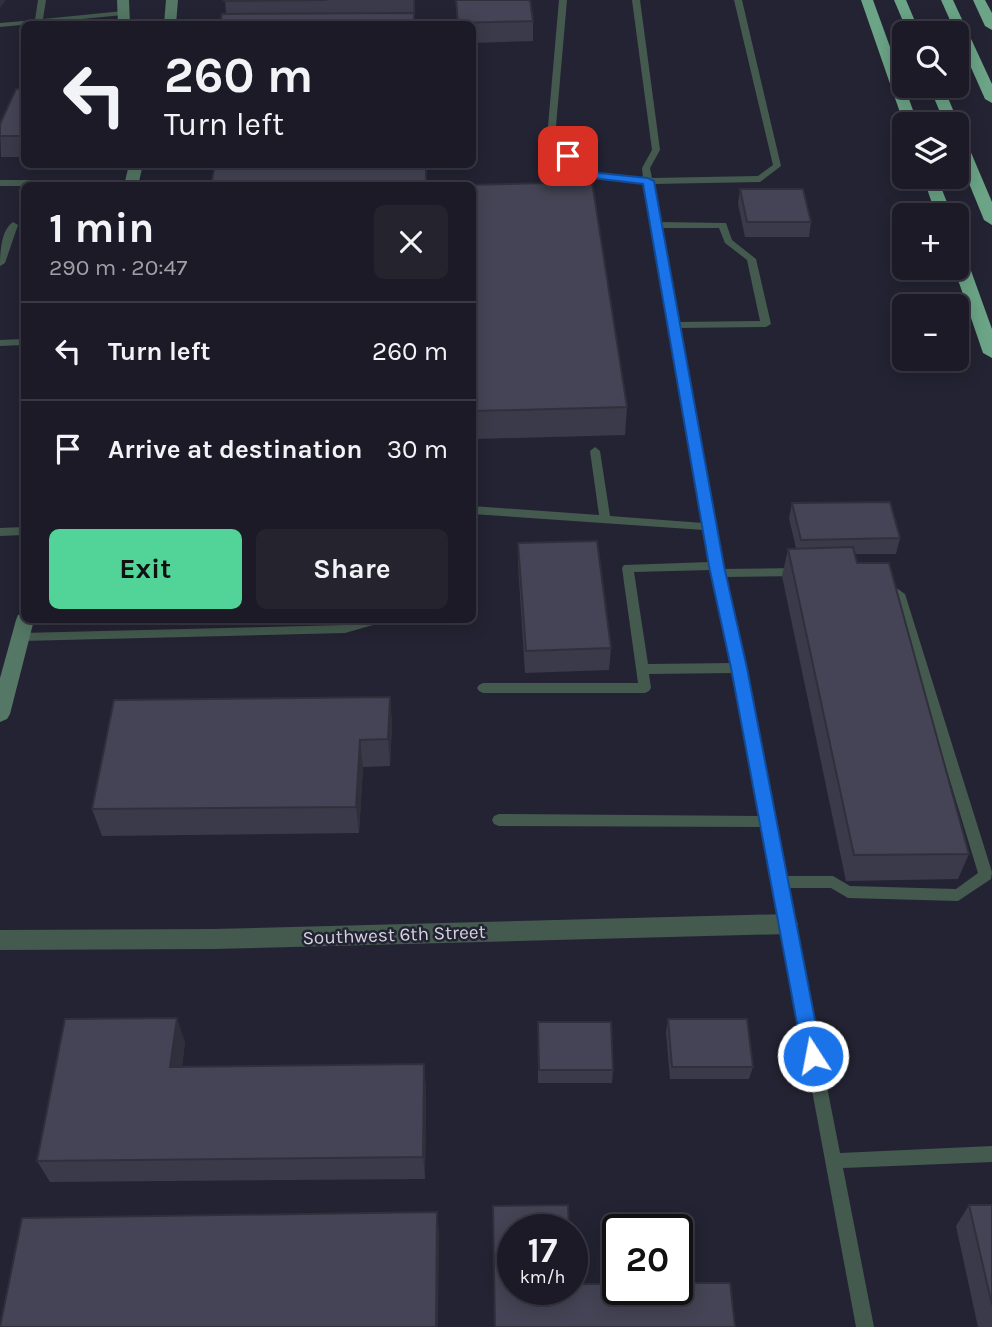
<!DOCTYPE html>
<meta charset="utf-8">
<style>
:root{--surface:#1b1a26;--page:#24232e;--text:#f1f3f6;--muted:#a0a1a7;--line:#393843;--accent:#52d397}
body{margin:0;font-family:Karla,sans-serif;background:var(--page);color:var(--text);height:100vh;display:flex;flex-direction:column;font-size:26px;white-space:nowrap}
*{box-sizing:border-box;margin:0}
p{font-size:23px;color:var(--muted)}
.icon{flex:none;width:38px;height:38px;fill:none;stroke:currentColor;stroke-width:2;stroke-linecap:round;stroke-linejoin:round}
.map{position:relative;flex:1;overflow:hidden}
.panel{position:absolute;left:21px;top:182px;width:455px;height:441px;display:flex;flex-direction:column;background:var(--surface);border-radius:10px;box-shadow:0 4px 18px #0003,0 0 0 2px var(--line)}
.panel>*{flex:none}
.guide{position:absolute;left:21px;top:21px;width:455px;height:147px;border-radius:10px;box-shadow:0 4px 18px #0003,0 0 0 2px var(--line);background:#1b1a26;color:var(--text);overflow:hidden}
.buttons{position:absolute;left:892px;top:21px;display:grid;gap:14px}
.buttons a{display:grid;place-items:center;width:77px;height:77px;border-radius:10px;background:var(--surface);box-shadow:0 4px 18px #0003,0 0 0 2px var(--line);font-size:35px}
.speed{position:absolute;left:497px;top:1214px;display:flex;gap:14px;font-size:35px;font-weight:700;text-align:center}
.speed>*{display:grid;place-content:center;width:91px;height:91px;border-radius:50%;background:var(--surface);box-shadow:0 4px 18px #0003,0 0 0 2px var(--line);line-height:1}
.speed small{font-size:18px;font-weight:400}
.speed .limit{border:4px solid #111;border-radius:10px;background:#fff;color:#111}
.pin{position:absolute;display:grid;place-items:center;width:60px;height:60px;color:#fff;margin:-30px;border-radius:14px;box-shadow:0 4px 10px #0006}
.me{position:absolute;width:77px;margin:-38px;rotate:349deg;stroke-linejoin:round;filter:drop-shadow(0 0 5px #0008)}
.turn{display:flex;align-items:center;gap:24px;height:147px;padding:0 28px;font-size:32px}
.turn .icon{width:91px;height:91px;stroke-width:2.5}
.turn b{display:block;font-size:49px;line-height:60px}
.round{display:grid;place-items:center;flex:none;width:74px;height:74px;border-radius:10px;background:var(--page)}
.overview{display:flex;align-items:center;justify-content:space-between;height:119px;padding:0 28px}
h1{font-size:42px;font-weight:700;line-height:52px}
.button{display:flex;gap:14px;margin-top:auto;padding:14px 28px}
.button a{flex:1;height:80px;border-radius:10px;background:var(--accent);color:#111;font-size:28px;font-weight:700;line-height:80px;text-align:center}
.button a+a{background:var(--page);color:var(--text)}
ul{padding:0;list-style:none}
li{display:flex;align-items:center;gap:21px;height:98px;padding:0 28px;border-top:2px solid var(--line)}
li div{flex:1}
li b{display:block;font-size:26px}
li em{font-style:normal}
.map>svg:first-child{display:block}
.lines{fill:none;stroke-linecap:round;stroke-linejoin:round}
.service{fill:#445a4e;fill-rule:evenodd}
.minor{fill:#445a4e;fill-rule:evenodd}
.secondary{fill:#547865;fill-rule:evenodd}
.motorway{fill:#6ba486;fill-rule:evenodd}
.wall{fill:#3b3a4a}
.shaded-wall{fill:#30303c}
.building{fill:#454456;stroke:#30303c;stroke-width:2}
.route{fill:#1a73e8;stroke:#114b97;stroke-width:2}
.labels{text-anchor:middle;stroke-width:5;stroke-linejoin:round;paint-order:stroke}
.street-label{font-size:19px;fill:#d4d4df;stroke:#242333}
</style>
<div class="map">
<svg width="992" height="1327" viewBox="0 0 992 1327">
<rect width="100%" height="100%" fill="#242333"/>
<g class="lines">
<g class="service">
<polygon points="38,0 46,0 43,19 123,11 127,13 123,15 0,27 0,23 35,20"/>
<path d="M 559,0 L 567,0 L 556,126 L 571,155 L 598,174 L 643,178 L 642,168 L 652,150 L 632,0 L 640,0 L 660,150 L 650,168 L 652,178 L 758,176 L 773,165 L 734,0 L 742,0 L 781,166 L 760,182 L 653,184 L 659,222 L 726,223 L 732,240 L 756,259 L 771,324 L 766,327 L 678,328 L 722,569 L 800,568 L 806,572 L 800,576 L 724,577 L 745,668 L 786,876 L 833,876 L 850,886 L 956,889 L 978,873 L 894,596 L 879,584 L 885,580 L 905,594 L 992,872 L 991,879 L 958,901 L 848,898 L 831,888 L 788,888 L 840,1153 L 992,1146 L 992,1162 L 843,1168 L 874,1327 L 856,1327 L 763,827 L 499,826 L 494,824 L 492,820 L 494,816 L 499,814 L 761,816 L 734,673 L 649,674 L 651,688 L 649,691 L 645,693 L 483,693 L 479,691 L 477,688 L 479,685 L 483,683 L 638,683 L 622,568 L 624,565 L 710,562 L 704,530 L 472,514 L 472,506 L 599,515 L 590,451 L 595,447 L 600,451 L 610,516 L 703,523 L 644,183 L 593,178 L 565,158 L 548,126 ZM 660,228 L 719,228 L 725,243 L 747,260 L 760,321 L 677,322 ZM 711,570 L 732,663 L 648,664 L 634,572 Z"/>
<polygon points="0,180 132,180 136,183 133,186 0,186"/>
<path d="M 13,222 L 18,225 L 5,263 L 0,266 C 0,252 1,230 13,222 Z"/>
<polygon points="24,339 24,345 0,346 0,340"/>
<polygon points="24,527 24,535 0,536 0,528"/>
<polygon points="363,620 382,620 380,623 345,633 21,641 15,637 21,633 345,625"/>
</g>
<polygon class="minor" points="787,914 795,917 798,924 795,931 787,934 213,949 0,950 0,930 213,929"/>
<g class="secondary">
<polygon points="117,0 129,0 130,24 118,24"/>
<polygon points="166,0 178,0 176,24 164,24"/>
<polygon points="129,164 143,164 138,186 124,186"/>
<polygon points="24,613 24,620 34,620 10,714 7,719 0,722 0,678 16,620 18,615"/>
</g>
<g class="motorway">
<polygon points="861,0 873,0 918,124 904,124"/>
<polygon points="894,0 906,0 920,33 908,33"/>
<polygon points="941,0 953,0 992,84 992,103 985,99"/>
<polygon points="973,0 985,0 992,13 992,30 985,26"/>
<polygon points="929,86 943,86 959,124 957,127 957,124 945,124"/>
<polygon points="957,132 964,136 992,202 992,225 984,220 957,154"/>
<polygon points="923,177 937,177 952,215 936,215"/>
<polygon points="957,249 965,254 992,329 992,358 983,353 954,268 957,268"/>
</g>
</g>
<g class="wall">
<polygon points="225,0 415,0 414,13 226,14"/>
<polygon points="456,0 530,0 533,21 533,41 472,43 472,24 457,24"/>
<polygon points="24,89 24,157 1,157 0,124"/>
<polygon points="215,164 426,164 427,186 211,186"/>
<polygon points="472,186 627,407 625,435 476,439 472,359"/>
<polygon points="740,189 811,222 809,237 745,237 738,204"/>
<polygon points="792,503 900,538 896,554 854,554 857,563 969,854 958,879 846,881 782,576 788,549 796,548 789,518"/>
<polygon points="518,543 611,648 609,670 525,673 518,565"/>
<polygon points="179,620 287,620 287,623 181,625"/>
<polygon points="390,697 392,725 390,766 363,767 359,833 102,836 92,809"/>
<polygon points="668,1019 753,1067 749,1079 670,1079 666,1032"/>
<polygon points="538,1022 613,1070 612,1083 538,1083"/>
<polygon points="185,1042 182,1067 426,1087 425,1179 50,1182 37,1161"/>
<polygon points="969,1205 992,1205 992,1327 978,1327 956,1226"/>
</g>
<g class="shaded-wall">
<polygon points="0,0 6,0 0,8"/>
<polygon points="413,0 415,0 415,24 414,24"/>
<polygon points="390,697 392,725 390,766 388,739"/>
<polygon points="360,740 363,767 359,833 356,807"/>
<polygon points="177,1018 185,1042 179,1090 170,1067"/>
<polygon points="424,1064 426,1087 425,1179 423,1157"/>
<polygon points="437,1212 439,1232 438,1327 436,1327"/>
</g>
<g class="building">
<polygon points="225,0 327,0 224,1"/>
<polygon points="456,0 530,0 533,21 458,23"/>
<polygon points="414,13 414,24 220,24 222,14"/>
<polygon points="16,89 24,89 24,136 0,136 0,124"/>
<polygon points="215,164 426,164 426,181 211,185"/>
<polygon points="592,182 627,407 476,411 472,340 472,186 465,185"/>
<polygon points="740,189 803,189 811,222 747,222"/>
<polygon points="890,502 900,538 801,540 792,503"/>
<polygon points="597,541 611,648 526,651 518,543"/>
<polygon points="853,547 857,563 889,563 969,854 854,855 788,549"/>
<polygon points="390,697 388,739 360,740 356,807 92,809 114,700"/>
<polygon points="177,1018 170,1067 424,1064 423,1157 37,1161 65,1019"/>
<polygon points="668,1019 747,1019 753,1067 672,1067"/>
<polygon points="538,1022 611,1022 613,1070 539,1070"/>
<polygon points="568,1205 569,1230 513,1230 513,1290 572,1290 572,1284 618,1284 618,1290 677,1290 677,1283 730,1283 735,1327 495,1327 493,1206"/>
<polygon points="969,1205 992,1205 992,1305"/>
<polygon points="437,1212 436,1327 0,1327 22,1218"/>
</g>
<polygon class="route" points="564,154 572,154 599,173 648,178 654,181 724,566 747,668 822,1056 819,1062 813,1065 806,1062 803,1056 731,668 709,566 643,184 592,178 564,158"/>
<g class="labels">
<g class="street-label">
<text transform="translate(394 934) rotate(-2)" y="7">Southwest 6th Street</text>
</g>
</g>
</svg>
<div class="buttons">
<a><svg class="icon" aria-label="search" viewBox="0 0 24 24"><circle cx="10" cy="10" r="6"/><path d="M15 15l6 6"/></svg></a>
<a><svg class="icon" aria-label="layers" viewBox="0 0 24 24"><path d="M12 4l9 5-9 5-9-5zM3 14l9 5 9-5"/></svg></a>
<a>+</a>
<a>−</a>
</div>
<div class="speed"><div>17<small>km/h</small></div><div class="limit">20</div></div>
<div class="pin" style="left:568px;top:156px;background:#d93025"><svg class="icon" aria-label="arrive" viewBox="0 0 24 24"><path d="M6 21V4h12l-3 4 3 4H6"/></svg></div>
<svg class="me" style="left:813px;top:1056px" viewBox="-20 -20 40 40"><circle r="17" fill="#1a73e8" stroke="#fff" stroke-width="3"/><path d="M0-11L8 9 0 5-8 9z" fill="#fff"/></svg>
<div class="guide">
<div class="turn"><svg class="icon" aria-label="left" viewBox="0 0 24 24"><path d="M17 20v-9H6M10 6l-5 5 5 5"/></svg><div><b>260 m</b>Turn left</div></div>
</div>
<section class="panel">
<div class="overview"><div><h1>1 min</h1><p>290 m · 20:47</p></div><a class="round"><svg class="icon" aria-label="close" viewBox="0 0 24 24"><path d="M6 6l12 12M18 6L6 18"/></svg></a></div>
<ul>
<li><svg class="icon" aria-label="left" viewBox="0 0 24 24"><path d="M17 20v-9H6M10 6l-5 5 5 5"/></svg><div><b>Turn left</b></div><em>260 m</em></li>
<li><svg class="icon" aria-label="arrive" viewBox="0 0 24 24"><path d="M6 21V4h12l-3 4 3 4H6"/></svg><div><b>Arrive at destination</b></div><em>30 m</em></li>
</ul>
<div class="button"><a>Exit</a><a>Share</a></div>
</section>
</div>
